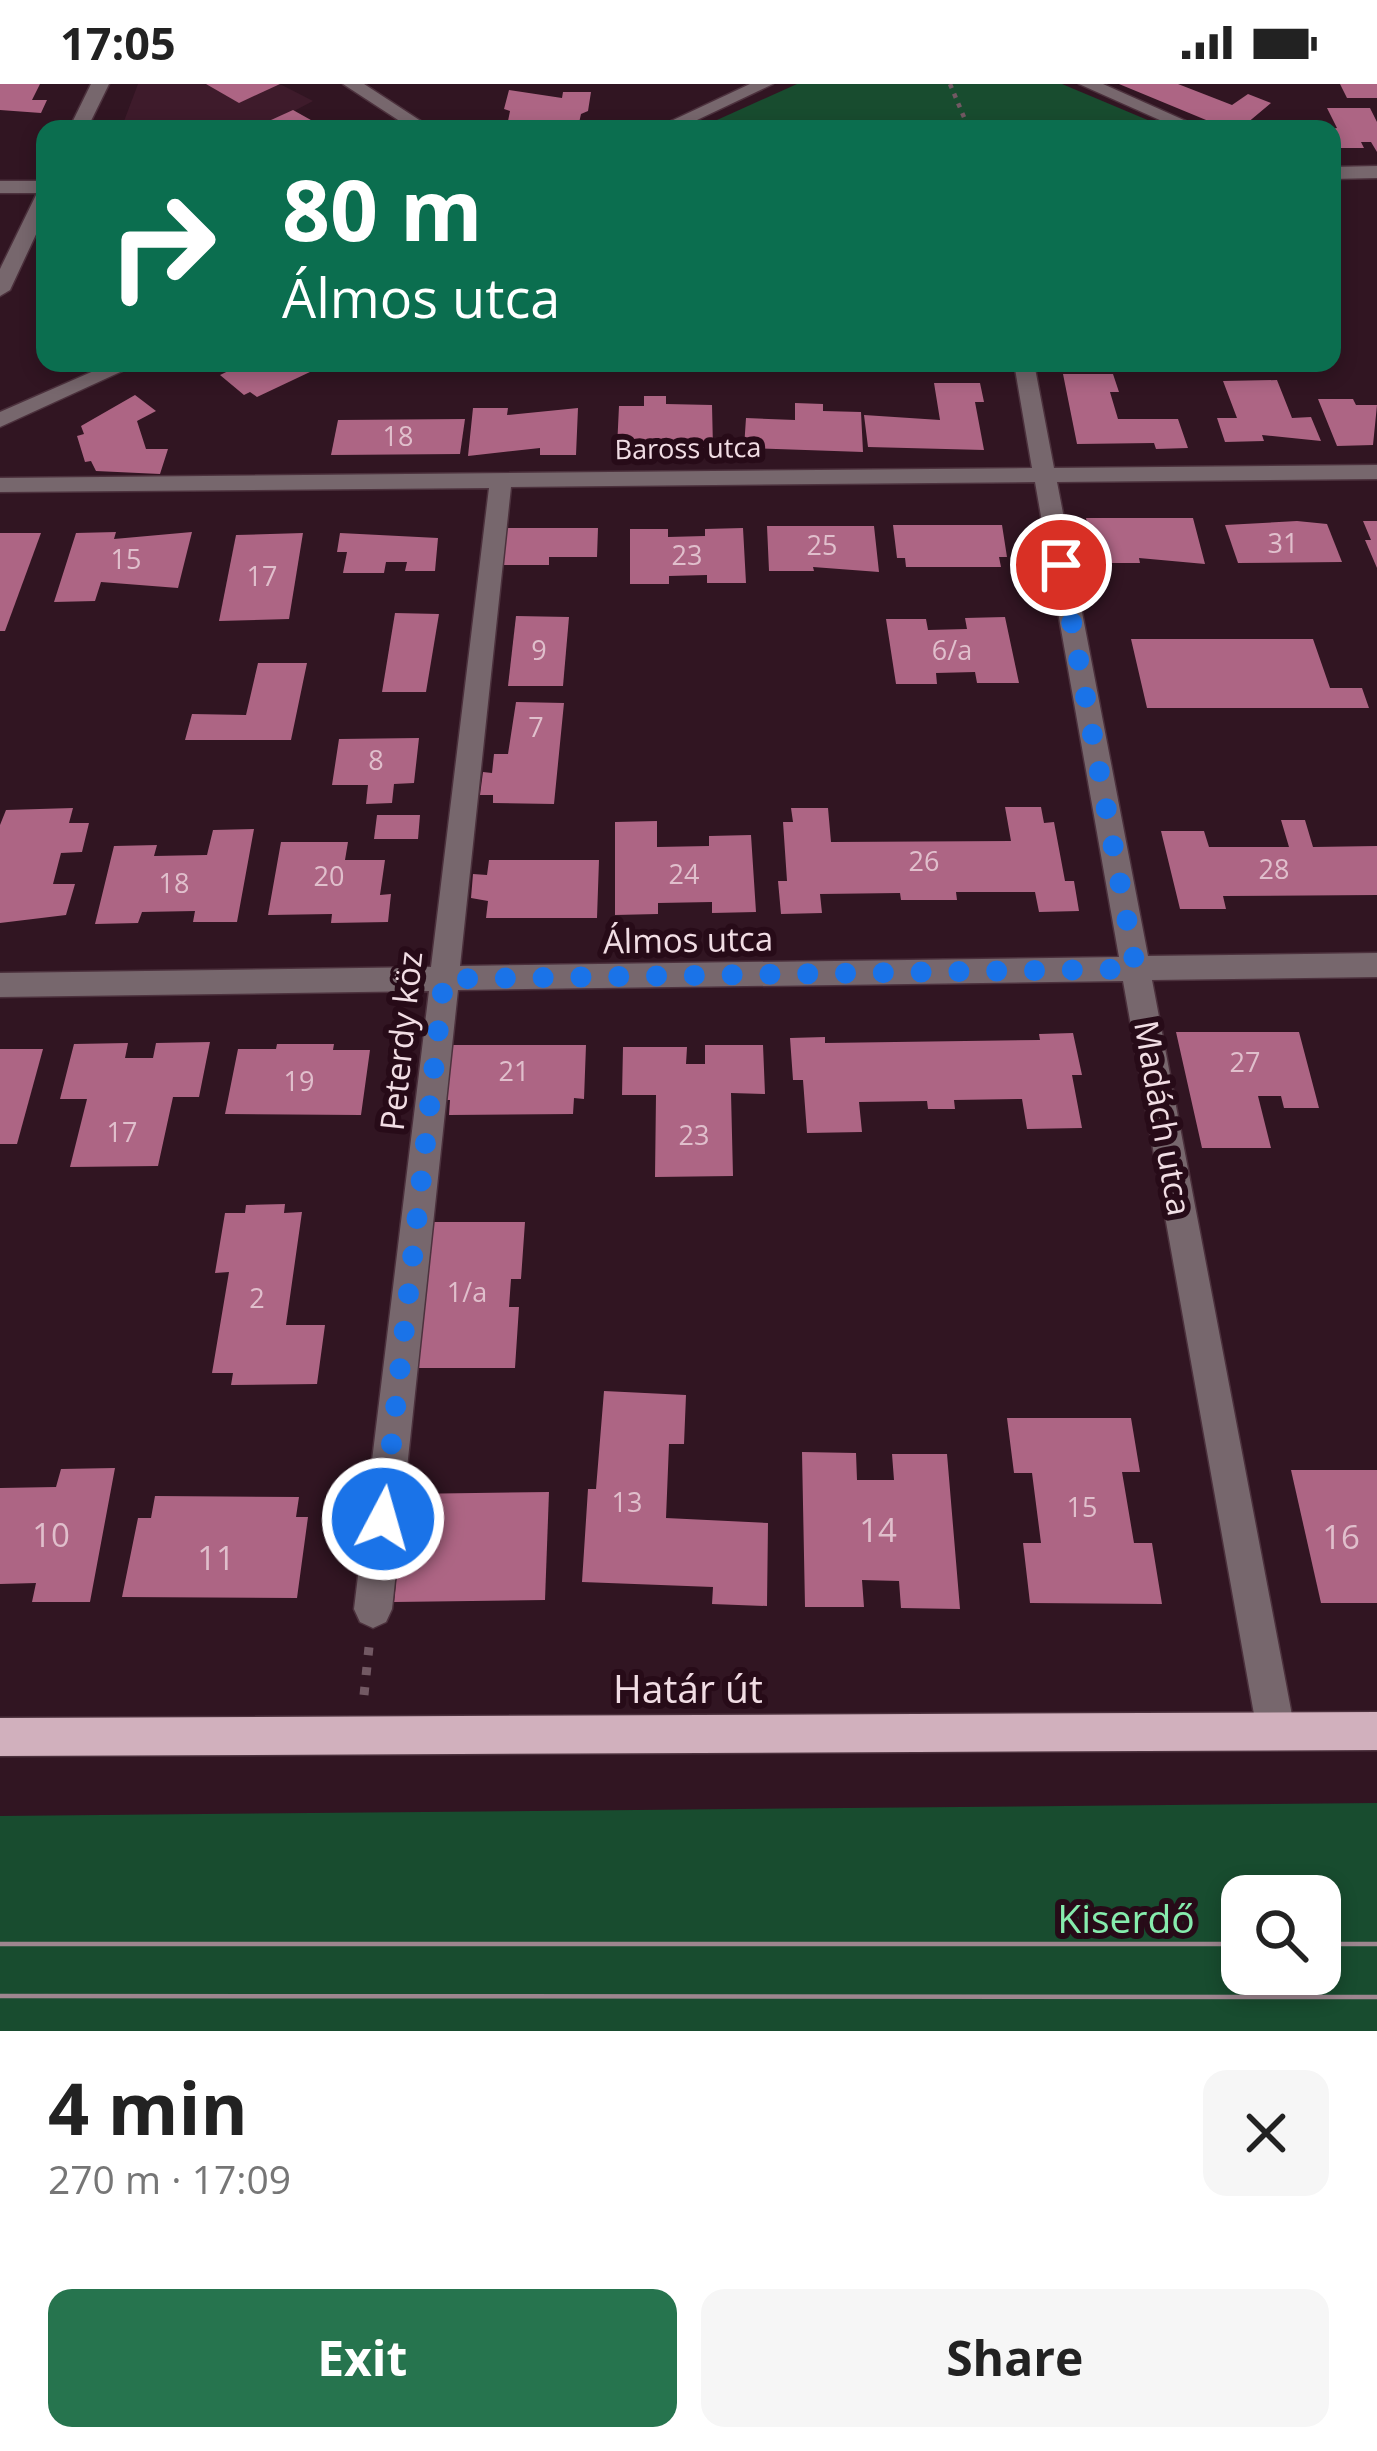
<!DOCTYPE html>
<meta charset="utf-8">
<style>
:root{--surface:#fff;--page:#f6f6f6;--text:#222;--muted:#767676;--accent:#26744e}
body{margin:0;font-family:"Open Sans",sans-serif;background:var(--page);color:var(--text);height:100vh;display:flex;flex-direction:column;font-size:45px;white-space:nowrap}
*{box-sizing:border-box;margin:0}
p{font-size:39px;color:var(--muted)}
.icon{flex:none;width:66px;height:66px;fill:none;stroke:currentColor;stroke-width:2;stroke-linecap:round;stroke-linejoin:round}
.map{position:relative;height:1947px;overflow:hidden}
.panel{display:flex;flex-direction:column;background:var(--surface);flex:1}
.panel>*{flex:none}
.top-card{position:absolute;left:36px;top:36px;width:1305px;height:252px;border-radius:24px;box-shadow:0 6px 18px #0003;background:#0b6e4f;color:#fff;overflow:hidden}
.fabs{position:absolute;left:1221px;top:1791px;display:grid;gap:24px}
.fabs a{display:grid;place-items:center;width:120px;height:120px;border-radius:24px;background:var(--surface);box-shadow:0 6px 18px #0003;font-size:60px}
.pin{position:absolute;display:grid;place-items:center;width:102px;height:102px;color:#fff;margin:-51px;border:6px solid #fff;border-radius:50%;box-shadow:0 3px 12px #0007}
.me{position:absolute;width:132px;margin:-66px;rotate:6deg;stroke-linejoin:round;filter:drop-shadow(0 0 9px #0008)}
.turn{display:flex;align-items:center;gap:42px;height:252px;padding:0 48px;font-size:54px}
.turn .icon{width:156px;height:156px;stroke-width:2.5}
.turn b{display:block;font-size:84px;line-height:102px}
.round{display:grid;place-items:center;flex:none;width:126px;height:126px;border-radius:24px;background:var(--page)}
.summary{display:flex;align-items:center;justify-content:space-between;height:204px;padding:0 48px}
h1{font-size:72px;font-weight:700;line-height:90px}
.cta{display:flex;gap:24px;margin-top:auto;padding:24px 48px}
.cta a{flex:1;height:138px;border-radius:24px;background:var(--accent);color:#fff;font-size:48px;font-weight:700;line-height:138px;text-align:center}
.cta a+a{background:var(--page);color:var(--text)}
.status{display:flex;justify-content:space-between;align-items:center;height:84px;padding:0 60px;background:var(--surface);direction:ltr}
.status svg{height:33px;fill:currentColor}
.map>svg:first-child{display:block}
.built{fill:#3e1b2b}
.green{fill:#184c2f;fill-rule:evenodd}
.building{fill:#ad6584}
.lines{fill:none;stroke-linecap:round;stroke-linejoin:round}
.minor-casing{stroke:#4c313d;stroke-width:3}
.major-casing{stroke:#4c313d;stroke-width:3}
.path-far1{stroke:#725863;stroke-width:4.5;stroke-dasharray:4.5 6;stroke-linecap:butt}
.path{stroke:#725863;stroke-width:9;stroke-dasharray:8 12;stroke-linecap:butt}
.minor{fill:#77676d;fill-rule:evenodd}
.major{fill:#d1b0bd;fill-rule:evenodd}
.tram{stroke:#9d868f;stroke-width:4.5}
.route{stroke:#1a73e8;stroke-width:21;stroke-dasharray:0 37.8}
.labels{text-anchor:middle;stroke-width:12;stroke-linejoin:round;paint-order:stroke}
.number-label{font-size:27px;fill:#e0bfcc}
.far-street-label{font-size:27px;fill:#f1dde4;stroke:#270b18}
.street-label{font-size:33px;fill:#f1dde4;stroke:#270b18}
.near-number-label{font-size:33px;fill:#e0bfcc}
.near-street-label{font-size:39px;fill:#f1dde4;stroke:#270b18}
.near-park-label{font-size:39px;fill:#86ecad;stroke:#270b18}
</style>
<div class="status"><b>17:05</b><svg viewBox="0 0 49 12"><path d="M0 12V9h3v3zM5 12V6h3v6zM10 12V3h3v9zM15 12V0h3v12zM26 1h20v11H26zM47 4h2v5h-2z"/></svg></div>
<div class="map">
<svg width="1377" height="1947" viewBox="0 0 1377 1947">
<rect width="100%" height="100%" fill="#311522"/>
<polygon class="built" points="138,0 280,0 313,17 294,27 327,45 121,45"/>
<g class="green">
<polygon points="797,0 1062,0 1169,45 697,45"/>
<path d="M 1377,1719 L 1377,1947 L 0,1947 L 0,1732 ZM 1320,1812 L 1320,1890 L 1242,1890 L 1242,1812 Z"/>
</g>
<g class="building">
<polygon points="0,0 40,0 32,16 47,16 41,29 0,26"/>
<polygon points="206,0 280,0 239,19"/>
<polygon points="1119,0 1178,0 1232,21 1248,10 1271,19 1240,45 1223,43"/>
<polygon points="1340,0 1377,0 1377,14 1347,14"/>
<polygon points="509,6 562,14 563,8 591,8 588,27 581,30 579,39 508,37 510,27 504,25"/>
<polygon points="1327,24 1370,24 1377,38 1377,68 1371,58 1361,58 1364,64 1332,64 1332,45 1337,44"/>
<polygon points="293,26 327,45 251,45"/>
<polygon points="245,279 329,279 257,313 250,308 244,311 220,291"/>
<polygon points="1063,290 1113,290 1119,308 1110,308 1118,335 1178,335 1188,364 1156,365 1154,359 1077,360"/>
<polygon points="1277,296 1292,334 1311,333 1321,357 1262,351 1264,357 1225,358 1217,334 1237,334 1223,297"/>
<polygon points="934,299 980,299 984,318 975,318 984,366 868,363 864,331 940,336"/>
<polygon points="135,311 156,327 137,337 146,365 168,365 160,390 96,387 91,377 85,378 77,352 84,350 81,342"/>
<polygon points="644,312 666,312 666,320 712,321 713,364 617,364 619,322 644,322"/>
<polygon points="1318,315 1353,315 1356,321 1377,321 1373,361 1337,362"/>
<polygon points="795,319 823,320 823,327 861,328 863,368 744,364 746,334 795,336"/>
<polygon points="473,324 508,324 507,331 578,324 576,371 540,371 540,364 468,372"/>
<polygon points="465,335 460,370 331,371 338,336"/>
<polygon points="1086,434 1193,434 1205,480 1139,474 1140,479 1096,479"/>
<polygon points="1297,437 1327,440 1342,478 1238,479 1225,441"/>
<polygon points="1363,437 1377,437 1377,484 1365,456 1371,456"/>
<polygon points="893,441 1002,441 1007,473 999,473 1001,483 906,483 905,474 897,474"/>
<polygon points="767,442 874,442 879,488 813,483 814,487 769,487"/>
<polygon points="503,444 598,444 597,473 549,473 549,481 500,481"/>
<polygon points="743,444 746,499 707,499 707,491 669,492 669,500 630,500 630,445 668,445 668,453 705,452 705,445"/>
<polygon points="116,448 114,455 192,448 178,504 101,498 95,517 54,518 76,449"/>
<polygon points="0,449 41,449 5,547 0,547"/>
<polygon points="303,449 289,535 219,537 236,451"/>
<polygon points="340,449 438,454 435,487 405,487 407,478 386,478 384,489 343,489 347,468 337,468"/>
<polygon points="395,529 439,530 426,608 382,608"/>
<polygon points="516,532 569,533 563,602 508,602"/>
<polygon points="1005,533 1019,599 977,599 975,588 936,589 937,600 896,600 886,535 926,535 928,546 967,545 965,534"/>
<polygon points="1131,555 1313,555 1330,604 1362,604 1369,624 1147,624"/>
<polygon points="258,579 307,579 291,656 185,656 192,630 246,631"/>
<polygon points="516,618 564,619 554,720 493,719 493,711 480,711 483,688 492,689 494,670 508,670"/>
<polygon points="419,654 414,699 394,700 392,719 366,720 368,701 332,701 339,655"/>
<polygon points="1005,723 1041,723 1044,739 1054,738 1065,797 1074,797 1079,827 1039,828 1035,808 956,808 957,816 901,816 900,809 820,810 822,829 781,830 778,797 787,797 783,738 793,738 791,724 828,724 831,758 1011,757"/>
<polygon points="73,724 69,739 89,739 82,768 61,769 53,800 75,800 66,831 0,839 0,741 6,726"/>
<polygon points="377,731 420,731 418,755 374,755"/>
<polygon points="1281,736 1305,736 1313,763 1377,762 1377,811 1223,812 1226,825 1180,825 1161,747 1204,747 1209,763 1289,763"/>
<polygon points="657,737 657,763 709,762 709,752 751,751 756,828 712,829 712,818 658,819 658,830 615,831 615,738"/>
<polygon points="254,745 237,838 193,838 195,827 142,828 138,839 95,840 114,762 157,761 154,772 207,771 213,746"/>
<polygon points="281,758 348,758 345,776 385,776 380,811 391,810 388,838 331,839 332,830 268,831"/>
<polygon points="489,776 599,776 597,834 486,834 488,817 471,814 473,790 487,791"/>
<polygon points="1176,948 1299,948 1319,1024 1284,1024 1281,1012 1258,1012 1271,1064 1202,1064"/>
<polygon points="1073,949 1082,991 1072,991 1082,1044 1027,1045 1022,1015 954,1016 955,1025 928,1025 927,1017 859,1018 862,1048 807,1049 803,996 793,996 790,954 825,953 825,959 1040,956 1039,950"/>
<polygon points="210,958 199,1013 173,1013 158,1082 70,1083 87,1015 60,1015 74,960 128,959 125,974 153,974 156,959"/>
<polygon points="277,960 334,960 333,966 370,966 361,1031 225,1030 238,965 276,965"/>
<polygon points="445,961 586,961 584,1015 574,1014 573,1030 449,1031 450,1016 440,1016"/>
<polygon points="705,961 763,961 765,1010 731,1009 733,1092 655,1093 656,1011 622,1011 623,963 687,963 686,980 705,980"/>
<polygon points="0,965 43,965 17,1060 0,1060"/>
<polygon points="285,1120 284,1129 302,1128 286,1241 325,1241 317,1300 231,1301 233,1289 212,1289 229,1188 215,1189 225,1129 245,1129 246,1121"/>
<polygon points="431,1138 525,1138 521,1195 511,1195 509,1223 519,1223 515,1284 415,1284"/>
<polygon points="604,1307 686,1311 684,1360 669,1360 666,1434 768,1439 767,1522 712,1520 713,1503 582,1498 588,1405 596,1405"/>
<polygon points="1007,1334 1131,1334 1140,1388 1122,1388 1134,1459 1152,1459 1162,1520 1030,1519 1023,1459 1041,1459 1032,1389 1014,1389"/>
<polygon points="802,1368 856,1369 857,1396 894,1396 892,1370 947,1370 960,1525 901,1524 899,1497 862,1496 864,1523 805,1523"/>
<polygon points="115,1384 90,1518 32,1518 36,1499 0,1500 0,1404 56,1403 61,1385"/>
<polygon points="1291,1386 1377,1386 1377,1519 1321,1519"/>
<polygon points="549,1408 545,1516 394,1518 405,1410"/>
<polygon points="155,1412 299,1413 296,1433 308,1433 297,1514 122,1513 138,1434 151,1434"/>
</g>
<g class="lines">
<g class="minor-casing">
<g id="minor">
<polygon points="91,0 109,0 87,45 69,45"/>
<polygon points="343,0 364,0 433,45 412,45"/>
<polygon points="750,0 773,0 678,45 654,45"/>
<polygon points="1079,0 1103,0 1204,45 1180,45"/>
<polygon points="1377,82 1377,94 1332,95 1332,83"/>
<polygon points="0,97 45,97 45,131 10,206 0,212 0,185 37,109 0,109"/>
<polygon points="112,279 140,279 0,343 0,328"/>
<path d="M 1014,279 L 1034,279 L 1054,384 L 1377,381 L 1377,395 L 1057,398 L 1148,872 L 1377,869 L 1377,893 L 1152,896 L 1295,1647 L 1290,1661 L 1276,1666 L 1262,1661 L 1257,1647 L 1123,897 L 458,906 L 392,1525 L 386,1538 L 373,1544 L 360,1538 L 354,1525 L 429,907 L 0,913 L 0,889 L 431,883 L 489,404 L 0,408 L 0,394 L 1032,384 ZM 1035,398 L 1119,873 L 460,882 L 511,403 Z"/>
</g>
</g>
<g class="major-casing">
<polygon id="major" points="1377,1628 1377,1666 0,1672 0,1634"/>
</g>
<polyline class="path-far1" points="950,0 969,45"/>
<polyline class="path" points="364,1611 369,1563"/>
<use href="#minor" class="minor"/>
<use href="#major" class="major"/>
<g class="tram">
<polyline points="0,1860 1242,1860"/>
<polyline points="1320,1860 1377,1860"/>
<polyline points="0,1912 1377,1913"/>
</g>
</g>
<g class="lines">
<polyline class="route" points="383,1435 444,895 1136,885 1061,481"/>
</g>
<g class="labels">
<g class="number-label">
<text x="398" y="362">18</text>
<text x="1283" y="469">31</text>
<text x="822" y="471">25</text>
<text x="687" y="481">23</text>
<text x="126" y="485">15</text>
<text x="262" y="502">17</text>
<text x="539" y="576">9</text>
<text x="952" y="576">6/a</text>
<text x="536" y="653">7</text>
<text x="376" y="686">8</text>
<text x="924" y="787">26</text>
<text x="1274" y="795">28</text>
<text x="684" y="800">24</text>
<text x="329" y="802">20</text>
<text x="174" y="809">18</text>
<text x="1245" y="988">27</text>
<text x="514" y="997">21</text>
<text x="299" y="1007">19</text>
<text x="122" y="1058">17</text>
<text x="694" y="1061">23</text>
<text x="467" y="1218">1/a</text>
<text x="257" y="1224">2</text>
<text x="627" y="1428">13</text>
<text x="1082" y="1433">15</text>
</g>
<g class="far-street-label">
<text transform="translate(688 365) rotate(-1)" y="9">Baross utca</text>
</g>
<g class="street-label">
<text transform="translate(688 856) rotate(-1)" y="12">Álmos utca</text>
<text transform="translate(401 957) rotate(-84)" y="12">Peterdy köz</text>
<text transform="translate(1163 1034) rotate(80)" y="12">Madách utca</text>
</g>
<g class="near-number-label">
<text x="878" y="1458">14</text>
<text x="51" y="1463">10</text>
<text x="1341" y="1465">16</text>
<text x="216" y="1486">11</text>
</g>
<g class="near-street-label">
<text x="688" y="1619">Határ út</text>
</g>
<g class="near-park-label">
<text x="1126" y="1849">Kiserdő</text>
</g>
</g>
</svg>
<div class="fabs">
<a><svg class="icon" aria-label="search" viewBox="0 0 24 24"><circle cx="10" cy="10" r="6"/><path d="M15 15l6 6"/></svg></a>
</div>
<div class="pin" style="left:1061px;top:481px;background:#d93025"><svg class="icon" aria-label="arrive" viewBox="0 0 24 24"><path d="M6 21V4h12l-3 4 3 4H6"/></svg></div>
<svg class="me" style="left:383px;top:1435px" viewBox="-20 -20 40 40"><circle r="17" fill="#1a73e8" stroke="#fff" stroke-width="3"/><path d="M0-11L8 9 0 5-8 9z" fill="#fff"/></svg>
<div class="top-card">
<div class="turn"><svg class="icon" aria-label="right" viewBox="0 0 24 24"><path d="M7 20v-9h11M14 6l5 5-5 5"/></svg><div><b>80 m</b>Álmos utca</div></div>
</div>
</div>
<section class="panel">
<div class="summary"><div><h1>4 min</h1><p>270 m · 17:09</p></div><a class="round"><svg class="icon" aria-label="close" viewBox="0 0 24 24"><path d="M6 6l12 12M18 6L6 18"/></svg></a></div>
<div class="cta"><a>Exit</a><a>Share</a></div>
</section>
